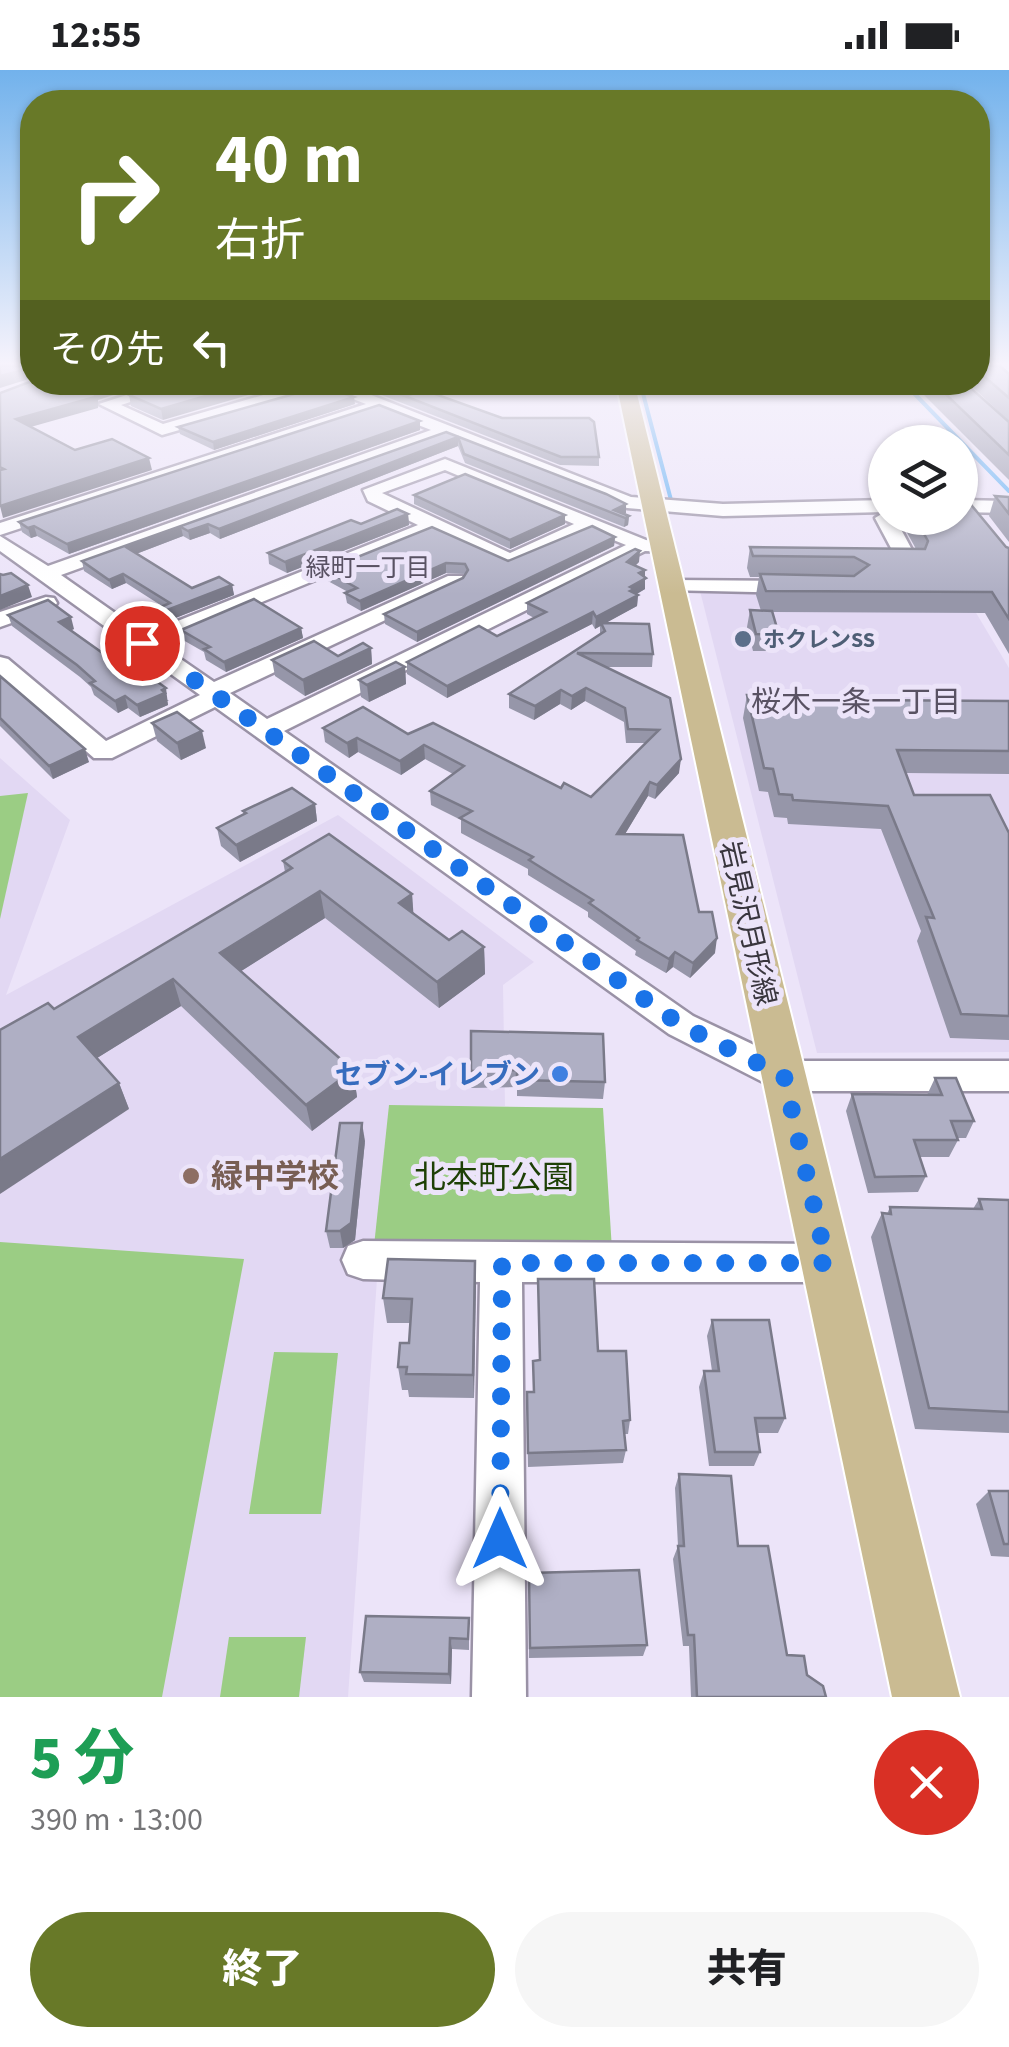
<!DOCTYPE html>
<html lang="ja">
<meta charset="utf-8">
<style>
:root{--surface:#fff;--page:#f6f6f6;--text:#202124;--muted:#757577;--accent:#687928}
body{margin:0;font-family:"Source Sans 3","Noto Sans JP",sans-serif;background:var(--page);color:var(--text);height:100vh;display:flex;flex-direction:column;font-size:38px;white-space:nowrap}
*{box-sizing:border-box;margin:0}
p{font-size:32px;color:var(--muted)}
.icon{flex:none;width:55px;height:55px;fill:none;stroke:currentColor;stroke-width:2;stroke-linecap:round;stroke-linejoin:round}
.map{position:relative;height:1627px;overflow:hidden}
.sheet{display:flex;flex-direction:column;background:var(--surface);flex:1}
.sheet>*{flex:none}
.top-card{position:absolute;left:20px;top:20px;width:970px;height:305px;border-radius:40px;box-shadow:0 2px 8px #0004;background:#687928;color:#fff;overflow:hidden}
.fabs{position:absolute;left:868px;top:355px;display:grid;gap:20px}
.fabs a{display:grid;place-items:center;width:110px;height:110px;border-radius:50%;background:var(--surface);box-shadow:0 2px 8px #0004;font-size:50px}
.pin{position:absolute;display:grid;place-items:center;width:85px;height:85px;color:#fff;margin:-42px;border:5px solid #fff;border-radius:50%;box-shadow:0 2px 10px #0007}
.me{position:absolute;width:110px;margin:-55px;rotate:0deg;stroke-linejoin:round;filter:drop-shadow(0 0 8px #0008)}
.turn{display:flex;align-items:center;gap:35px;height:210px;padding:0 30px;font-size:45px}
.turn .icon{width:130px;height:130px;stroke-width:2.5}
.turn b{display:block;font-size:70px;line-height:85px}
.then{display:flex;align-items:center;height:95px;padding:0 30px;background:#0003;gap:20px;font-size:38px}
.round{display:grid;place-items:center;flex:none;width:105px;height:105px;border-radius:52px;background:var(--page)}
.headline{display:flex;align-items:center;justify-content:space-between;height:170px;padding:0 30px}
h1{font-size:60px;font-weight:800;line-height:75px;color:#1e9e55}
.primary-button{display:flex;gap:20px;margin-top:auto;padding:20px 30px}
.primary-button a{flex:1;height:115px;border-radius:60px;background:var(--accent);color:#fff;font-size:40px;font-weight:800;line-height:115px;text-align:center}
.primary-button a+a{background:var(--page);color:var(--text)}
.status{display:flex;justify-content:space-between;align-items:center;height:70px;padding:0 50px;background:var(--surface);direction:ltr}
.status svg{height:28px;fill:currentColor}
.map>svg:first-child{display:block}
.built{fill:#e2d8f3}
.green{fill:#9bcd84}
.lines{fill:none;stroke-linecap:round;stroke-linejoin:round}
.stream{stroke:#61aff3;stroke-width:4}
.minor-casing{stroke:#9a92a6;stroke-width:5}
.major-casing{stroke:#fff;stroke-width:4}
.minor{fill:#fff;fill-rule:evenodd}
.major{fill:#cabb92;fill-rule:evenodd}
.wall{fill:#9696a9}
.shaded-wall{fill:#7a7a89}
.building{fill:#afafc4;stroke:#7a7a89;stroke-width:2.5}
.route{stroke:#1a73e8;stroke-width:18;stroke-dasharray:0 32.4}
.service-dot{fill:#5c6f8a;stroke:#ece4f9;stroke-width:4}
.shop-dot{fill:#3f7fe0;stroke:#ece4f9;stroke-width:4}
.education-dot{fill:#8d6e63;stroke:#ece4f9;stroke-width:4}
.labels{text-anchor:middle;stroke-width:10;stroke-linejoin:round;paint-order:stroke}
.far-service-label{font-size:22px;font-weight:bold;fill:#4e5e75;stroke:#ece4f9;text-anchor:start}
.far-neighbourhood-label{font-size:25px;fill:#595263;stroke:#ece4f9}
.street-label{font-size:28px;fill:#39363e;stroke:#ece4f9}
.shop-label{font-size:28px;font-weight:bold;fill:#366cbe;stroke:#ece4f9;text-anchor:end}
.neighbourhood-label{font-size:30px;fill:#595263;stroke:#ece4f9}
.near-education-label{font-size:32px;font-weight:bold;fill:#785e54;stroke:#ece4f9;text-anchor:start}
.near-park-label{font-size:32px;fill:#1d4005;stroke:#ece4f9}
</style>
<div class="status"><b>12:55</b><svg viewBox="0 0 49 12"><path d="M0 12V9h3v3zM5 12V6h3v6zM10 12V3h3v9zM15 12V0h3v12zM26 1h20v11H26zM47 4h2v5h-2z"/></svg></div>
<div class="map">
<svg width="1009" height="1627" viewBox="0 0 1009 1627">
<rect width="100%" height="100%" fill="#ece4f9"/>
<g class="built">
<polygon points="700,521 963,521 1009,598 1009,982 817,983"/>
<polygon points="0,688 70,750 6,925 338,745 534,892 503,915 505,1036 389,1036 348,1627 0,1627"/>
</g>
<g class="green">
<polygon points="28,723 0,849 0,726"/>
<polygon points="389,1035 603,1038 612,1180 374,1176"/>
<polygon points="0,1172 244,1189 162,1627 0,1627"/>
<polygon points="274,1282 338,1283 321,1444 249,1444"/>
<polygon points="229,1567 306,1567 299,1627 220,1627"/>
</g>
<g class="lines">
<g class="stream">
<polyline points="640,312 671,430"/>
<polyline points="903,312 1009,421"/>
</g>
<g class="minor-casing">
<g id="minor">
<path d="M 167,312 L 193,312 L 121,335 L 163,354 L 308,312 L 338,312 L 631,427 L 723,434 L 885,430 L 885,442 L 723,446 L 627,438 L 446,366 L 61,505 L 145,564 L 418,455 L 368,431 L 363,420 L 445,389 L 646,470 L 671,474 L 671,482 L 645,481 L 284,661 L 693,946 L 788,991 L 1009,991 L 1009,1021 L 784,1021 L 771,1016 L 669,964 L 215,637 L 112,688 L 94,688 L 0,606 L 0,587 L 8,589 L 106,671 L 200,625 L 0,481 L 0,466 L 48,496 L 431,360 L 380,340 L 0,465 L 0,453 L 366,334 L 324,318 L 162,365 L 99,334 ZM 445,400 L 574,454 L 510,483 L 382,423 ZM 591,461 L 626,475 L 267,649 L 230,623 L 462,514 L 465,510 L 462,506 L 448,506 L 214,612 L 159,574 L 433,462 L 510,497 Z"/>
<polygon points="960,430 1009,431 1009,443 960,442"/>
<polygon points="885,442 885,448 895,448 919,493 916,497 902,497 899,493 875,448"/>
<polygon points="673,510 796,511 807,517 796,523 666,520 662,516 666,512"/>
<polygon points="46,527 54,528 57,533 54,538 0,557 0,542"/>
<polygon points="363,1171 827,1174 842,1179 848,1193 842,1207 827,1212 522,1212 526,1627 472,1627 480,1212 363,1209 348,1204 342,1190 348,1176"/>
</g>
</g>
<g class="major-casing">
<polygon id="major" points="616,312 634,312 960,1627 892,1627"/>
</g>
<use href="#minor" class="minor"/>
<use href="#major" class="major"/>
</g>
<g class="wall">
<polygon points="978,296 1009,304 1009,351 967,312 978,312"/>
<polygon points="168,312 163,350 131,336 129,325"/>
<polygon points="369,312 599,387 599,396 560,395 369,320"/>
<polygon points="911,312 964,312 1009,352 1009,410"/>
<polygon points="355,334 214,380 180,364 178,357"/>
<polygon points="420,351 420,360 69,484 37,466 31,468 22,462 19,452"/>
<polygon points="446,362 626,434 626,443 624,444 629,446 628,455 624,457 465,393 458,376 220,469 210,463 190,470 183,466 136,484 192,518 232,515 234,525 160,554 154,550 151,541 162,536 126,513 112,519 84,501 82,491"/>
<polygon points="414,425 565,454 510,479 414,434"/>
<polygon points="995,426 1009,427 1009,472 989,446"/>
<polygon points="408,444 409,455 287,503 269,494 268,483 361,454"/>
<polygon points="899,448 960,448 1009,478 1009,584 985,543 773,542 779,565 776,581 753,581 747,557 750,540 761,541 756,525 759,507 750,507 747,498 750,477 916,479"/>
<polygon points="432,457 508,491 615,467 614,476 417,572 385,554 384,544 463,508 465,504 446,503 361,541 347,533 345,523 348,522 326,510 325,500"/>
<polygon points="639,492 635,496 645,500 645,519 637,524 638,525 637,536 605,553 653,584 652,597 606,597 670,628 679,703 655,729 648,726 625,764 699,842 715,883 690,908 673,897 666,903 635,885 636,881 588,847 588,842 528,805 528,799 461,763 461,750 431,735 430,721 453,704 425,689 401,705 358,682 349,688 325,672 323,658 408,664 561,718 591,727 645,673 626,673 624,652 585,631 571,640 560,634 534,650 509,638 509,624 600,564 600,556 595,559 592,554 447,628 407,604 407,592 497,566 534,548 527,544 527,533"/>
<polygon points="8,545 74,559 71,560 169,631 167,631 168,635 140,647 128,638 118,643 94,625 91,617 80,607 12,556"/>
<polygon points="301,558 303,568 226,602 206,590 204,582 183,570 181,560"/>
<polygon points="371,578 372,594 305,626 275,606 272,590 338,586"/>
<polygon points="405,597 406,614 369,632 361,627 359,610"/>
<polygon points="0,606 89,692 53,709 0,656"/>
<polygon points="747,625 852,630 1009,631 1009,704 906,703 914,725 1009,763 1009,970 950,968 917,871 921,861 881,759 788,754 787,748 774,747 768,722 759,721 743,648"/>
<polygon points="152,653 206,678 181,690 157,671"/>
<polygon points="315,734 317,751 240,792 221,776 217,758 244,744 243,741"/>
<polygon points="283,791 412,824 413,844 449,870 484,877 485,904 439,938 325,848 241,901 353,1000 357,1027 312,1061 181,936 97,988 119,1013 129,1039 54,939 285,802"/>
<polygon points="471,961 605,1012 603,1029 517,1026 517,1017 471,1018"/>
<polygon points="935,1008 974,1051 966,1068 957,1068 958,1070 949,1087 920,1087 926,1106 918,1122 868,1123 846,1041 852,1024 927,1025"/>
<polygon points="365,1071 355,1170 343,1178 330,1178 326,1161"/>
<polygon points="979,1129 1009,1130 1009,1363 915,1359 871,1167 882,1143 887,1144 890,1137 973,1139"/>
<polygon points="475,1191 474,1328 409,1327 408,1320 402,1320 398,1297 409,1273 410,1253 387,1253 383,1228"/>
<polygon points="538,1209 598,1281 630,1350 628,1364 624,1364 626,1380 623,1393 528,1397 527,1336 533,1322 533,1291 539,1291"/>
<polygon points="712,1250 785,1348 778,1363 757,1363 760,1382 754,1396 709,1396 699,1317 704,1301 712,1301 707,1266"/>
<polygon points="679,1404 738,1476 787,1585 826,1627 691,1627 689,1576 683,1576 673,1489 678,1476 675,1418"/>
<polygon points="989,1421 1009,1421 1009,1487 991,1486 976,1434"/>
<polygon points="529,1503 647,1575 643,1586 529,1588"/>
<polygon points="469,1548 469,1580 452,1579 451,1614 364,1612 360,1602"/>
</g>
<g class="shaded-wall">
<polygon points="29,298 32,308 0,318 0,306"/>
<polygon points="118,312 153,312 98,330 98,338 20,360 16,349"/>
<polygon points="254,312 293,312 163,350 161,339"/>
<polygon points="354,327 355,334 214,380 213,372"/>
<polygon points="420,351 420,360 69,484 67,474"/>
<polygon points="458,367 458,376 220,469 219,459"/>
<polygon points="149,388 152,400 3,448 0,436"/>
<polygon points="626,434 626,443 620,446 614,440"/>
<polygon points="408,444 409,455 287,503 285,492"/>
<polygon points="565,445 565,454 510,479 510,470"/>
<polygon points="629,446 628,455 624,457 625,448"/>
<polygon points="208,454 210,463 190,470 188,461"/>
<polygon points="34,456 37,466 31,468 28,458"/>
<polygon points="181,457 183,466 128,487 126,477"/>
<polygon points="615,467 614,476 417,572 417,562"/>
<polygon points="640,481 639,492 626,504 627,492"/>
<polygon points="446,493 446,503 361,541 360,531"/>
<polygon points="645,500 645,519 633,526 638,525 637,536 595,559 596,547 630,517 639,503"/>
<polygon points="123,504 126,513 112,519 109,510"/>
<polygon points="28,515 32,527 0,540 0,526"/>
<polygon points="232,515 234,525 160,554 157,544"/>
<polygon points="593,542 592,554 447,628 447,616"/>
<polygon points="71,547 74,559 63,564 59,552"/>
<polygon points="301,558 303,568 226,602 224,592"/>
<polygon points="371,578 372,594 305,626 303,610"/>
<polygon points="405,597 406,614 369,632 367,615"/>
<polygon points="166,618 168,635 140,647 137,635"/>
<polygon points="586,618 585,631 571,640 572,626"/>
<polygon points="561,620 560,634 534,650 535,636"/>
<polygon points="125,626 128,638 118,643 115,631"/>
<polygon points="202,661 206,678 181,690 177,673"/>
<polygon points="357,668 358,682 349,688 347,673"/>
<polygon points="424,675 425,689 401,705 400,691"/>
<polygon points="85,679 89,692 53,709 49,696"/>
<polygon points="681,689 679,703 655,729 657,715"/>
<polygon points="650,712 648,726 616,779 617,764"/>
<polygon points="315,734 317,751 240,792 236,775"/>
<polygon points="320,821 325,848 227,910 220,883"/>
<polygon points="412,824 414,851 399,833"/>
<polygon points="717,868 715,883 690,908 693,893"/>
<polygon points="484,877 485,904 439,938 437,912"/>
<polygon points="675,882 673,897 666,903 669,889"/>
<polygon points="173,909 181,936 89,993 78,967"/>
<polygon points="353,1000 357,1027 312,1061 306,1035"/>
<polygon points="119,1013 129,1039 0,1124 0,1089"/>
<polygon points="362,1053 365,1071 355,1170 343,1178 340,1161"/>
<polygon points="475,1191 476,1216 474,1328 473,1305"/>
<polygon points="450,1568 452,1579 451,1614 449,1604"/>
</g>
<g class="building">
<polygon points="0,296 32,296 32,298 0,306"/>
<polygon points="978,296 1000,296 1009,304 1009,328 978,301"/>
<polygon points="32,311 32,312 118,312 95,320 95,327 16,349 75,380 112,369 149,388 0,436 0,400 4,399 0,397 0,323"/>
<polygon points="168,312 254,312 161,339 129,325"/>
<polygon points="369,312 409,325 424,320 502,348 589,348 594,352 599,387 561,387"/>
<polygon points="933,312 964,312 1009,352 1009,385"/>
<polygon points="322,316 354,327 213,372 178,357"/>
<polygon points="379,335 420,351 67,474 34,456 28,458 19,452"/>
<polygon points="446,362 606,424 626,434 614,440 629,446 625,448 464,384 458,367 219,459 208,454 188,461 181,457 126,477 192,518 219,507 232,515 157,544 151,541 170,533 123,504 109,510 82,491"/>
<polygon points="465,404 565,445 510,470 414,425"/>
<polygon points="960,425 963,425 1006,477 1009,478 1009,549 992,522 766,521 760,504 854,506 869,495 854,487 753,486 750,477 925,479 928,471 915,448 960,448"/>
<polygon points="995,426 1009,427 1009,444"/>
<polygon points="397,439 408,444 285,492 268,483 351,450 361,454"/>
<polygon points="592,456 615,467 417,562 384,544 463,508 468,500 465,494 446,493 360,531 345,523 357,518 325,500 432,457 508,491"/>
<polygon points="635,479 640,481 627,492 645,500 639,503 646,508 630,517 634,519 630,521 638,525 596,547 593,542 447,616 407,592 479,556 497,566 546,542 527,533"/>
<polygon points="11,503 28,515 0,526 0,504 3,505"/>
<polygon points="254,529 301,558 224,592 204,579 210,577 181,560"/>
<polygon points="48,530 71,547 59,552 104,584 113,580 166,618 162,620 165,623 137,635 125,626 115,631 90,613 95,611 77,595 8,545"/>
<polygon points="750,540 772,541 779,565 756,564"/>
<polygon points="601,553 649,554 653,584 577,583 670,628 681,689 657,715 650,712 617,764 683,765 699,842 712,842 717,868 693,893 675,882 669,889 637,870 639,868 589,833 593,830 529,790 533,787 460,748 472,741 430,721 464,696 424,675 400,691 357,668 347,673 323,658 363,637 408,664 433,653 561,718 564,713 591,727 659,660 628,659 625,638 586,618 572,626 561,620 535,636 509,624 605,561"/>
<polygon points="314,571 338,586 363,573 371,578 303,610 272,590"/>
<polygon points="396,592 405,597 367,615 359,610"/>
<polygon points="0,606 85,679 49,696 0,648"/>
<polygon points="747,625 851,627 852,630 1009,631 1009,681 897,680 914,725 990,725 1009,763 1009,946 961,944 926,847 934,848 888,736 793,730 792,725 779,724 773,699 764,698"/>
<polygon points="177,642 202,661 177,673 152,653"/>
<polygon points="292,718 315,734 236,775 217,758 246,743 243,741"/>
<polygon points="329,764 412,824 399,833 449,870 462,861 484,877 437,912 320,821 220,883 353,1000 306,1035 173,909 78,967 119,1013 0,1089 0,960 48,933 54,939 292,798 283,791"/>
<polygon points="471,961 603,964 605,1012 517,1010 517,1000 471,1001"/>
<polygon points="935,1008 956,1008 974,1051 951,1051 958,1070 914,1070 926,1106 875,1107 852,1024 942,1025"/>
<polygon points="340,1053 362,1053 351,1153 340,1161 326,1161"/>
<polygon points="979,1129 1009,1130 1009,1342 929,1338 882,1143 891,1144 890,1137 982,1139"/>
<polygon points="388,1189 475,1191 473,1305 406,1304 407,1297 398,1297 400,1273 409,1273 412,1229 383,1228"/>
<polygon points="538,1209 594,1209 598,1281 626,1281 630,1350 623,1351 626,1380 528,1383 527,1322 534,1322 533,1291 540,1290"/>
<polygon points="712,1250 769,1250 785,1348 755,1348 760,1382 715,1382 704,1301 719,1301"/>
<polygon points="679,1404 731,1406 738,1476 768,1476 787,1585 804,1586 807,1605 823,1616 826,1627 697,1627 694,1565 688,1565 678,1476 684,1476"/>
<polygon points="989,1421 1009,1421 1009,1474 1004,1474"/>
<polygon points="639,1500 647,1575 530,1578 529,1503"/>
<polygon points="366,1546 469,1548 468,1569 450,1568 449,1604 360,1602"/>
</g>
<linearGradient id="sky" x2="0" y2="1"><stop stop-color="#72b2ec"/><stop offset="0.56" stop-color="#f6f3fc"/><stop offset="1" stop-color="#f6f3fc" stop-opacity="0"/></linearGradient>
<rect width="1009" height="524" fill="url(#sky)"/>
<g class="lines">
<polyline class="route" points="142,573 681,955 784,1006 827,1193 502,1193 500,1469"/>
</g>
<circle class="service-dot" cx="743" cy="569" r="10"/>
<circle class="shop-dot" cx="560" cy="1004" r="10"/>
<circle class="education-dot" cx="191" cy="1106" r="10"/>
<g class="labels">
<g class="far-service-label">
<text x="763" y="577">ホクレンSS</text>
</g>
<g class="far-neighbourhood-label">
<text x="368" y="506">緑町一丁目</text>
</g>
<g class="street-label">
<text transform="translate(749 853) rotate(77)" y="10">岩見沢月形線</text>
</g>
<g class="shop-label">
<text x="540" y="1014">セブン-イレブン</text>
</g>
<g class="neighbourhood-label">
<text x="856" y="642">桜木一条一丁目</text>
</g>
<g class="near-education-label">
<text x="211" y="1117">緑中学校</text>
</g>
<g class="near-park-label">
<text x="494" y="1118">北本町公園</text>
</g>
</g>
</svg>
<div class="fabs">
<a><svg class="icon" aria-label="layers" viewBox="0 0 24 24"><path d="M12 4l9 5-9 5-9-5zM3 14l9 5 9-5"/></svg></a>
</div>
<div class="pin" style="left:142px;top:573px;background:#d93025"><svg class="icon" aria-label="arrive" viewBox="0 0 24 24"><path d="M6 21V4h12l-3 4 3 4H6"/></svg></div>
<svg class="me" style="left:500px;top:1469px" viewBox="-20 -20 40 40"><path d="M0-17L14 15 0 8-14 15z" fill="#1a73e8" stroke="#fff" stroke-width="4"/></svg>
<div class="top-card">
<div class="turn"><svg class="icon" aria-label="right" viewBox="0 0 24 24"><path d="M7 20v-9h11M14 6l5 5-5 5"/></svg><div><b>40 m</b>右折</div></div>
<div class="then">その先<svg class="icon" aria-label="left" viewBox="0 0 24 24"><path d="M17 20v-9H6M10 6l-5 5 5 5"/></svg></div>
</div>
</div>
<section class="sheet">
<div class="headline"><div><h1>5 分</h1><p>390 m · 13:00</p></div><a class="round" style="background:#d93025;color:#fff"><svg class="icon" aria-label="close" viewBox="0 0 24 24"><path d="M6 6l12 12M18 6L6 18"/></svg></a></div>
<div class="primary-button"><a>終了</a><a>共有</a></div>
</section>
